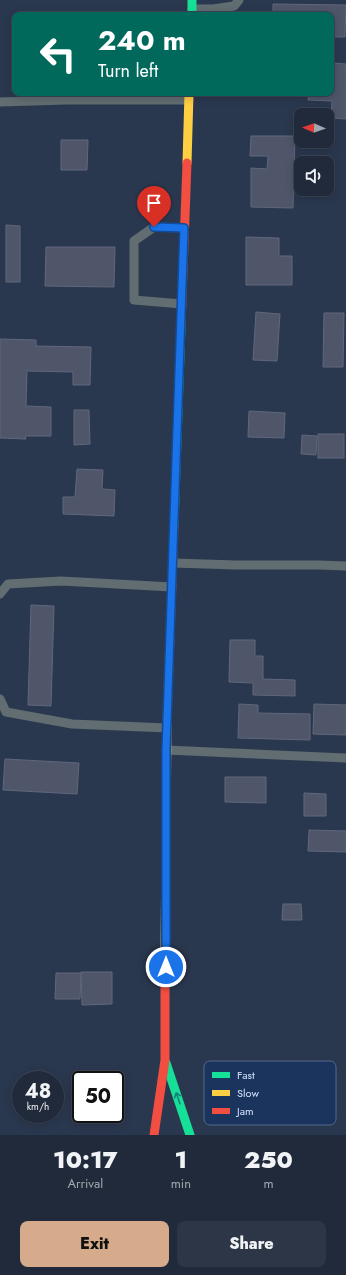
<!DOCTYPE html>
<style>
:root{--surface:#202a3b;--page:#2d3646;--text:#f1f3f6;--muted:#a2a7af;--line:#3d4655;--accent:#d6ab8b}
body{margin:0;font-family:Jost,sans-serif;background:var(--page);color:var(--text);height:100vh;display:flex;flex-direction:column;font-size:15px;white-space:nowrap}
*{box-sizing:border-box;margin:0}
p{font-size:13px;color:var(--muted)}
.icon{flex:none;width:22px;height:22px;fill:none;stroke:currentColor;stroke-width:2;stroke-linecap:round;stroke-linejoin:round}
.map{position:relative;height:1135px;overflow:hidden}
.sheet{display:flex;flex-direction:column;background:var(--surface);flex:1}
.sheet>*{flex:none}
.top-card{position:absolute;left:12px;top:12px;width:322px;height:84px;border-radius:8px;box-shadow:0 2px 10px #0003,0 0 0 1px var(--line);background:#00695c;color:#fff;overflow:hidden}
.needle{width:26px;rotate:272deg}
.buttons{position:absolute;left:294px;top:108px;display:grid;gap:8px}
.buttons a{display:grid;place-items:center;width:40px;height:40px;border-radius:8px;background:var(--surface);box-shadow:0 2px 10px #0003,0 0 0 1px var(--line);font-size:20px}
.speed{position:absolute;left:12px;top:1071px;display:flex;gap:8px;font-size:20px;font-weight:700;text-align:center}
.speed>*{display:grid;place-content:center;width:52px;height:52px;border-radius:50%;background:var(--surface);box-shadow:0 2px 10px #0003,0 0 0 1px var(--line);line-height:1}
.speed small{font-size:10px;font-weight:400}
.speed .limit{border:2px solid #111;border-radius:6px;background:#fff;color:#111}
.pin{position:absolute;display:grid;place-items:center;width:34px;height:34px;color:#fff;margin:-41px -17px;border-radius:50% 50% 50% 0;rotate:-45deg;box-shadow:0 0 4px #0007}
.pin .icon{rotate:45deg}
.me{position:absolute;width:44px;margin:-22px;rotate:0deg;stroke-linejoin:round;filter:drop-shadow(0 0 3px #0008)}
.turn{display:flex;align-items:center;gap:14px;height:84px;padding:0 20px;font-size:18px}
.turn .icon{width:52px;height:52px;stroke-width:2.5}
.turn b{display:block;font-size:28px;line-height:34px}
.eta{display:flex;justify-content:space-evenly;align-items:center;height:68px;text-align:center}
.eta b{font-size:24px;font-weight:800;line-height:28px}
.action{display:flex;gap:8px;margin-top:auto;padding:8px 20px}
.action a{flex:1;height:46px;border-radius:8px;background:var(--accent);color:#111;font-size:16px;font-weight:800;line-height:46px;text-align:center}
.action a+a{background:var(--page);color:var(--text)}
.map>svg:first-child{display:block}
.building{fill:#4f566a;stroke:#60677c}
.lines{fill:none;stroke-linecap:round;stroke-linejoin:round}
.lane{stroke:#616d71;stroke-width:9}
.fast{stroke:#16e098;stroke-width:9}
.slow{stroke:#ffcf43;stroke-width:9}
.jam{stroke:#f24e42;stroke-width:9}
.oneway{stroke:#198178}
.route-casing{stroke:#114b97;stroke-width:10}
.route{stroke:#1a73e8;stroke-width:7}
.key{fill:#1b345e;stroke:#52688d;stroke-width:1}
.key-label{font-size:11px;fill:#d2e2fc}
</style>
<div class="map">
<svg width="346" height="1135" viewBox="0 0 346 1135">
<rect width="100%" height="100%" fill="#2a384f"/>
<g class="building">
<polygon points="273,4 346,5 345,37 331,37 331,15 273,15"/>
<polygon points="333,63 346,64 346,119 331,118 332,101 308,100 309,93 331,93"/>
<polygon points="251,136 295,136 293,208 251,207 251,168 267,169 268,156 250,156"/>
<polygon points="61,140 88,140 87,170 61,170"/>
<polygon points="6,225 20,226 20,282 6,282"/>
<polygon points="246,237 279,238 279,256 292,256 292,285 246,285"/>
<polygon points="46,247 115,247 114,287 45,286"/>
<polygon points="256,312 280,314 277,361 253,360"/>
<polygon points="324,313 344,313 343,367 323,367"/>
<polygon points="0,339 36,340 36,346 91,347 90,385 73,385 73,372 27,371 26,406 51,407 51,436 25,436 26,439 0,438"/>
<polygon points="74,410 89,410 90,444 74,445"/>
<polygon points="249,411 285,413 284,438 248,437"/>
<rect x="318" y="434" width="26" height="24"/>
<polygon points="302,435 317,436 316,455 301,454"/>
<polygon points="77,469 103,470 102,489 115,490 114,516 63,514 63,497 75,497"/>
<polygon points="31,605 54,606 51,706 28,705"/>
<polygon points="230,640 255,640 255,656 263,656 263,679 295,680 295,696 253,695 253,683 229,682"/>
<polygon points="239,704 258,705 258,713 310,714 310,740 238,738"/>
<polygon points="314,704 346,705 346,735 313,734"/>
<polygon points="5,759 79,763 77,794 3,790"/>
<polygon points="225,777 266,777 266,803 225,802"/>
<polygon points="304,793 326,794 326,816 304,816"/>
<polygon points="309,830 346,831 346,852 308,851"/>
<polygon points="283,904 301,904 302,920 282,920"/>
<polygon points="81,972 112,972 112,1004 82,1005"/>
<polygon points="56,973 81,973 80,999 55,999"/>
</g>
<g class="lines">
<g class="lane">
<polyline points="192,9 213,9 234,6 239,0"/>
<polyline points="0,102 66,100 189,100"/>
<polyline points="182,304 134,300 134,241 154,227 184,228"/>
<polyline points="173,563 236,565 319,565 346,566"/>
<polyline points="0,594 8,584 61,581 172,587"/>
<polyline points="0,699 6,712 72,724 167,728"/>
<polyline points="166,750 346,758"/>
</g>
<g class="fast">
<polyline points="192,0 192,15"/>
<polyline points="174,526 181,325"/>
<polyline points="166,1063 190,1135"/>
</g>
<g class="slow">
<polyline points="187,163 189,93"/>
<polyline points="165,957 167,720"/>
</g>
<g class="jam">
<polyline points="181,325 187,163"/>
<polyline points="167,720 174,526"/>
<polyline points="154,1135 165,1060 165,957"/>
</g>
</g>
<defs><path id="oneway-shaft" d="M-6 0H5M1.5-3L5.5 0L1.5 3" fill="none" stroke-width="1.6" stroke-linecap="round" stroke-linejoin="round"/></defs>
<use class="oneway" href="#oneway-shaft" transform="translate(178 1098) rotate(-109)"/>
<g class="lines">
<g class="route-casing">
<polyline id="route" points="154,227 184,228 166,750 166,967"/>
</g>
<use href="#route" class="route"/>
</g>
<rect x="204" y="1061" width="132" height="64" rx="6" class="key"/>
<rect x="212" y="1072" width="18" height="6" fill="#16e098"/>
<rect x="212" y="1090" width="18" height="6" fill="#ffcf43"/>
<rect x="212" y="1108" width="18" height="6" fill="#f24e42"/>
<g class="key-label">
<text x="237" y="1079">Fast</text>
<text x="237" y="1097">Slow</text>
<text x="237" y="1115">Jam</text>
</g>
</svg>
<div class="buttons">
<a><svg class="needle" viewBox="-14 -14 28 28"><path d="M0-13l5 13h-10z" fill="#e53935"/><path d="M0 13l5-13h-10z" fill="#a2a7af"/></svg></a>
<a><svg class="icon" aria-label="sound" viewBox="0 0 24 24"><path d="M4 9h4l5-4v14l-5-4H4zM17 9q2 3 0 6"/></svg></a>
</div>
<div class="speed"><div>48<small>km/h</small></div><div class="limit">50</div></div>
<div class="pin" style="left:154px;top:227px;background:#d93025"><svg class="icon" aria-label="arrive" viewBox="0 0 24 24"><path d="M6 21V4h12l-3 4 3 4H6"/></svg></div>
<svg class="me" style="left:166px;top:967px" viewBox="-20 -20 40 40"><circle r="17" fill="#1a73e8" stroke="#fff" stroke-width="3"/><path d="M0-11L8 9 0 5-8 9z" fill="#fff"/></svg>
<div class="top-card">
<div class="turn"><svg class="icon" aria-label="left" viewBox="0 0 24 24"><path d="M17 20v-9H6M10 6l-5 5 5 5"/></svg><div><b>240 m</b>Turn left</div></div>
</div>
</div>
<section class="sheet">
<div class="eta">
<div><b>10:17</b><p>Arrival</p></div>
<div><b>1</b><p>min</p></div>
<div><b>250</b><p>m</p></div>
</div>
<div class="action"><a>Exit</a><a>Share</a></div>
</section>
